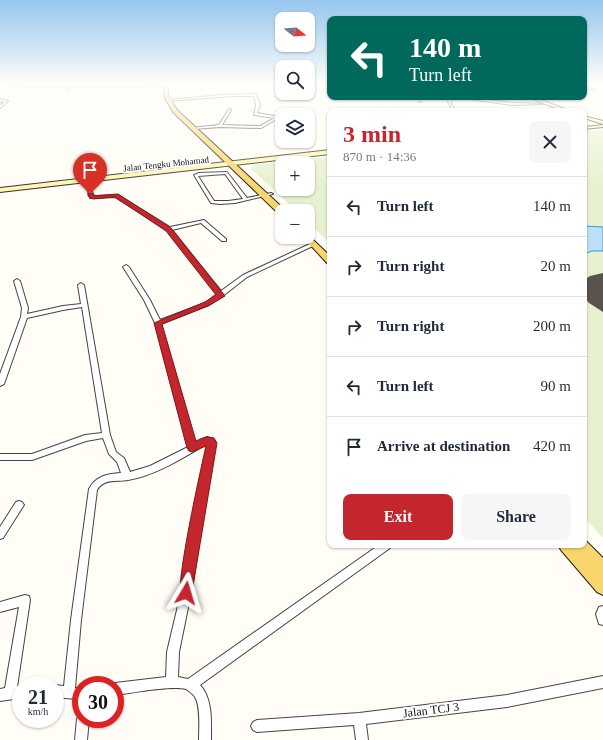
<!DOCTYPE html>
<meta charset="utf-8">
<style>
:root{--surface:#fff;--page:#f6f6f7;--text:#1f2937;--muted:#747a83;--line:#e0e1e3;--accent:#c4262e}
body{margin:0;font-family:"Times New Roman",serif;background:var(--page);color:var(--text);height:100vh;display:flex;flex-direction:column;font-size:15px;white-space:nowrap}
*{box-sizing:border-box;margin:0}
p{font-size:13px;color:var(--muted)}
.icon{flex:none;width:22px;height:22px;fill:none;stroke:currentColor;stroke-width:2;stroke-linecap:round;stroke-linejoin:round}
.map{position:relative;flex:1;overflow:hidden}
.sheet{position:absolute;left:327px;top:108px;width:260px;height:440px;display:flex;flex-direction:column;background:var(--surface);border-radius:8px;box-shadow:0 1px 3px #0004}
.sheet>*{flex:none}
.hud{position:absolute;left:327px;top:16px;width:260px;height:84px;border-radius:8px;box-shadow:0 1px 3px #0004;background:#00695c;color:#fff;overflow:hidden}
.needle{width:26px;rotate:107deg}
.controls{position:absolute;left:275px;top:12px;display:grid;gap:8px}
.controls a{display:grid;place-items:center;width:40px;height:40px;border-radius:8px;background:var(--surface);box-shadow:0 1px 3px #0004;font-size:20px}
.speed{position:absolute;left:12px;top:676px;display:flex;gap:8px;font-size:20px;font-weight:700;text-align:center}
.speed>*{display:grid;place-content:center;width:52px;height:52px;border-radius:50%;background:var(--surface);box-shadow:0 1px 3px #0004;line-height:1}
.speed small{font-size:10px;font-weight:400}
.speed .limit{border:6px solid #d22;background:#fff;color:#111}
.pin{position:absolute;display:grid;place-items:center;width:34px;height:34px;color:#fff;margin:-41px -17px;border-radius:50% 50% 50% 0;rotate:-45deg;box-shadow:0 0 4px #0007}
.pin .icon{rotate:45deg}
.me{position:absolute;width:44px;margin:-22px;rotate:7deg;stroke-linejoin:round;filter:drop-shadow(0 0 3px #0008)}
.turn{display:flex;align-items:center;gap:14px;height:84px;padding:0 16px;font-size:18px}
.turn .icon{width:52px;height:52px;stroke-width:2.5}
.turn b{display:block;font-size:28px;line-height:34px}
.round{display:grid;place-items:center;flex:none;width:42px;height:42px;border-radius:8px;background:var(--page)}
.summary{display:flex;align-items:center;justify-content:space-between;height:68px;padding:0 16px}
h1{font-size:24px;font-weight:800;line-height:30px;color:var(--accent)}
.action{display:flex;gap:8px;margin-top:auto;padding:8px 16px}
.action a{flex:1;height:46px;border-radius:8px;background:var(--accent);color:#fff;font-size:16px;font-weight:800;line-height:46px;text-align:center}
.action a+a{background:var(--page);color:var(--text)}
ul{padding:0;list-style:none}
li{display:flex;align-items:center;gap:12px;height:60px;padding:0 16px;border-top:1px solid var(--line)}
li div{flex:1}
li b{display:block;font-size:15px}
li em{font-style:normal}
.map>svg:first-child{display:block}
.pitch{fill:#e6f2cf;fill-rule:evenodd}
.water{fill:#b9e0f7;stroke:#3f96cf}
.building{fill:#5a524d}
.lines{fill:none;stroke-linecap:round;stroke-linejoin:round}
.street-casing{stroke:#444;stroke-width:2}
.secondary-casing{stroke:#333;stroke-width:2}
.primary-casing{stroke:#222;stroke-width:2}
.street{fill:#fff;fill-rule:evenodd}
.secondary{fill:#fff6b0;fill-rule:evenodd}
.primary{fill:#f9d66b;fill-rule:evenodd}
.route{fill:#c4262e;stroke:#7f191e}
.labels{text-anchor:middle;stroke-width:4;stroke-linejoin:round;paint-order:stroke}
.far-street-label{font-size:9px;fill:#111;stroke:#fff}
.near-street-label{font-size:12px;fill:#111;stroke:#fff}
</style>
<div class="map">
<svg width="603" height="740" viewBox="0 0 603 740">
<rect width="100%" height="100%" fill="#fffdf5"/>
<g class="pitch">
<polygon points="603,130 603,538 584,517 584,131"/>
<path d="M 330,157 L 330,243 L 308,222 L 308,211 L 296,211 L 251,169 L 252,167 L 258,164 ZM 282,163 L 308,163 L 308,189 L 282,189 Z"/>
</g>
<polygon class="water" points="584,226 603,227 603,251 592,251 584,254"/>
<polygon class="building" points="603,273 603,312 589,303 584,297 584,280 590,276"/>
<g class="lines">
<g class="street-casing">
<g id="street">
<polygon points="72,84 74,84 69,89 67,89"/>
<polygon points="584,87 594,89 584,89"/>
<polygon points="255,94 256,95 260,105 257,113 280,117 261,128 220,127 193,129 191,128 219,125 229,109 231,110 222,125 260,126 275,118 254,115 256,105 254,96 233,96 167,101 166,100 222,95"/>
<polygon points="418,97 420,97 421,102 419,102"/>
<polygon points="448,97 451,97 452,99 450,102 455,110 453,110 448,102 449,99"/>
<polygon points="456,97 464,97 512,103 547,104 512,105"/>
<polygon points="0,99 8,101 0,108 0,105 5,102 0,101"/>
<path d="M 227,172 L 247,198 L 271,193 L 273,194 L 235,203 L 220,204 L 211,203 L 194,175 L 199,173 ZM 225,174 L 243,199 L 228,201 L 214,201 L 198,176 Z"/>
<path d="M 85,181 L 88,182 L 94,196 L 118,195 L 170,227 L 204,220 L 226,239 L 226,241 L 222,241 L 201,223 L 172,230 L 221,291 L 243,275 L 312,243 L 317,244 L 247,277 L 224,295 L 223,296 L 221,297 L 209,305 L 161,324 L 195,443 L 207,437 L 213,439 L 215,443 L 191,593 L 179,652 L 178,677 L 188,679 L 379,545 L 392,545 L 390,548 L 200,685 C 213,699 211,722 211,740 L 199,740 C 199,729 201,707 195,697 C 193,694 189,691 186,689 C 171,685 132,693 115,695 L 115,685 L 111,685 L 115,683 L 166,677 L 167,652 L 181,593 L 207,444 C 184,457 155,476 128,480 C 117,482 104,478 97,490 L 81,620 L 75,688 L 81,688 L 81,703 L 77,701 L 76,699 L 55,697 L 55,685 L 64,686 L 71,620 L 89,489 C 96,476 107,474 121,473 L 117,462 L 109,454 L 103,438 L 86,441 L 32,460 L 0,460 L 0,454 L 32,454 L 85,435 L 102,433 L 82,307 L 63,310 L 27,318 L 4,384 L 0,386 L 0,374 L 21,317 L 22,308 L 14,281 L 17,279 L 20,281 L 28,308 L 27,314 L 63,306 L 81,304 L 78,285 L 81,283 L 84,285 L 110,435 L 116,452 L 124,458 L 130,472 L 150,466 L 188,447 L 155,323 L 144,300 L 123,267 L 126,265 L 129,267 L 150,300 L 160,320 L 205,303 L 217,294 L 167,230 L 115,197 L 90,198 Z"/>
<polygon points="19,501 22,502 24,505 22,508 3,538 0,539 0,527 16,502"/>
<polygon points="25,595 29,596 30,600 17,687 21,686 21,698 0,701 0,689 5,688 19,607 0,612 0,602"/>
<polygon points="603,606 603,625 599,624 596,614 599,607"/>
<polygon points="603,676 603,688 507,707 366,724 368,740 356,740 354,725 257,732 253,730 251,726 253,722 257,720 359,713 507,695"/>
<polygon points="81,714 81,719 89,719 87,740 75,740 77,719 79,715"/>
</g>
</g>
<g class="secondary-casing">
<g id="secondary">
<polygon points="0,84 166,85 168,86 65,87 0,85"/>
<polygon points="527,97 533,97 570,111 564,111"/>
<polygon points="584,116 603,121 603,124 584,118"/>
<polygon points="603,125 603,127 584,129 584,127"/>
<polygon points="330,150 330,154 0,192 0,188"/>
</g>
</g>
<g class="primary-casing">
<g id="primary">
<polygon points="164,84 168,84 168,95 177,110 285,210 282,211 282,214 279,214 173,112 165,98"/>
<polygon points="308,235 330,256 330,264 327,263 303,237 308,237"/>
<polygon points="584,539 603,558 603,595 597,592 561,550 558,545 584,545"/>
</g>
</g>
<use href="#street" class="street"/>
<use href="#secondary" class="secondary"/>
<use href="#primary" class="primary"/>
</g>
<linearGradient id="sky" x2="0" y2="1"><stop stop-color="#95c6ee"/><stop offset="0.45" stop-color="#fffefa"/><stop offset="1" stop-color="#fffefa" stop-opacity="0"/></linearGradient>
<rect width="603" height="187" fill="url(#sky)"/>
<path class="route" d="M 88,193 L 92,193 L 94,196 L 118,194 L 171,228 L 225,296 L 210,305 L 162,324 L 196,441 C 202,438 206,436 214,438 L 217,443 L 191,598 L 186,600 L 181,598 C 175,584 201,468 206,446 L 192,452 L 189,451 L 187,448 L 154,323 L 205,302 L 216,295 L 166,231 L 115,197 L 93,199 L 88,196 Z"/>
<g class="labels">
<g class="far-street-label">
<text transform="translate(166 164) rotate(-6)" y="3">Jalan Tengku Mohamad</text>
</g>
<g class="near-street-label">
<text transform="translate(431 710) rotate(-7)" y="4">Jalan TCJ 3</text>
</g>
</g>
</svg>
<div class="controls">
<a><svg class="needle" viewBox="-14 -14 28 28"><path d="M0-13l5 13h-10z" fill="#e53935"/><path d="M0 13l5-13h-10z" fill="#747a83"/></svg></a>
<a><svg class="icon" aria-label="search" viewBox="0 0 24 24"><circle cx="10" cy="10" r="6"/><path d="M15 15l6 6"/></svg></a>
<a><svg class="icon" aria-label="layers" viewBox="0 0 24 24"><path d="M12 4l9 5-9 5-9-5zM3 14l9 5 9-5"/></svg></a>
<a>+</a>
<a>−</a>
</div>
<div class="speed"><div>21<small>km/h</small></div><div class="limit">30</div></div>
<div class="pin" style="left:90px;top:194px;background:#d93025"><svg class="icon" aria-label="arrive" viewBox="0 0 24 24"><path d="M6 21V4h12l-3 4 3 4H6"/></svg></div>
<svg class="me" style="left:186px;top:593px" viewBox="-20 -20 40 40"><path d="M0-17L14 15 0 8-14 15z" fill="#c4262e" stroke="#fff" stroke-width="4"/></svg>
<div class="hud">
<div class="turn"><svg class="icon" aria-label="left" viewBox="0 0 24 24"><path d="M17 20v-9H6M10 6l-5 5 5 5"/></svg><div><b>140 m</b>Turn left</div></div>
</div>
<section class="sheet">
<div class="summary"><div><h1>3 min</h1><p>870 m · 14:36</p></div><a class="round"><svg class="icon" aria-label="close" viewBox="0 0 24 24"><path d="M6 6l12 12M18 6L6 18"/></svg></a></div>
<ul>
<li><svg class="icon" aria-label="left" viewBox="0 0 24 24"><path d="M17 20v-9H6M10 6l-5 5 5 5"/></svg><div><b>Turn left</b></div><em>140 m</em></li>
<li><svg class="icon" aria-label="right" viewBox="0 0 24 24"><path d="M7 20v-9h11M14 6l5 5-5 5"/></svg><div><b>Turn right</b></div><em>20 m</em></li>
<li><svg class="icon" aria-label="right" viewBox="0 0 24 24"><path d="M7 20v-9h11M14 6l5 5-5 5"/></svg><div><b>Turn right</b></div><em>200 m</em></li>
<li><svg class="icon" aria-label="left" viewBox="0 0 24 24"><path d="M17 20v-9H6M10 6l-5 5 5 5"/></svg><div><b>Turn left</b></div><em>90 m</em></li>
<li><svg class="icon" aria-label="arrive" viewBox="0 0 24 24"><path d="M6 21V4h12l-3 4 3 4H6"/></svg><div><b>Arrive at destination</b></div><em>420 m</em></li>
</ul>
<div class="action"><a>Exit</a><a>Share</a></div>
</section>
</div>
